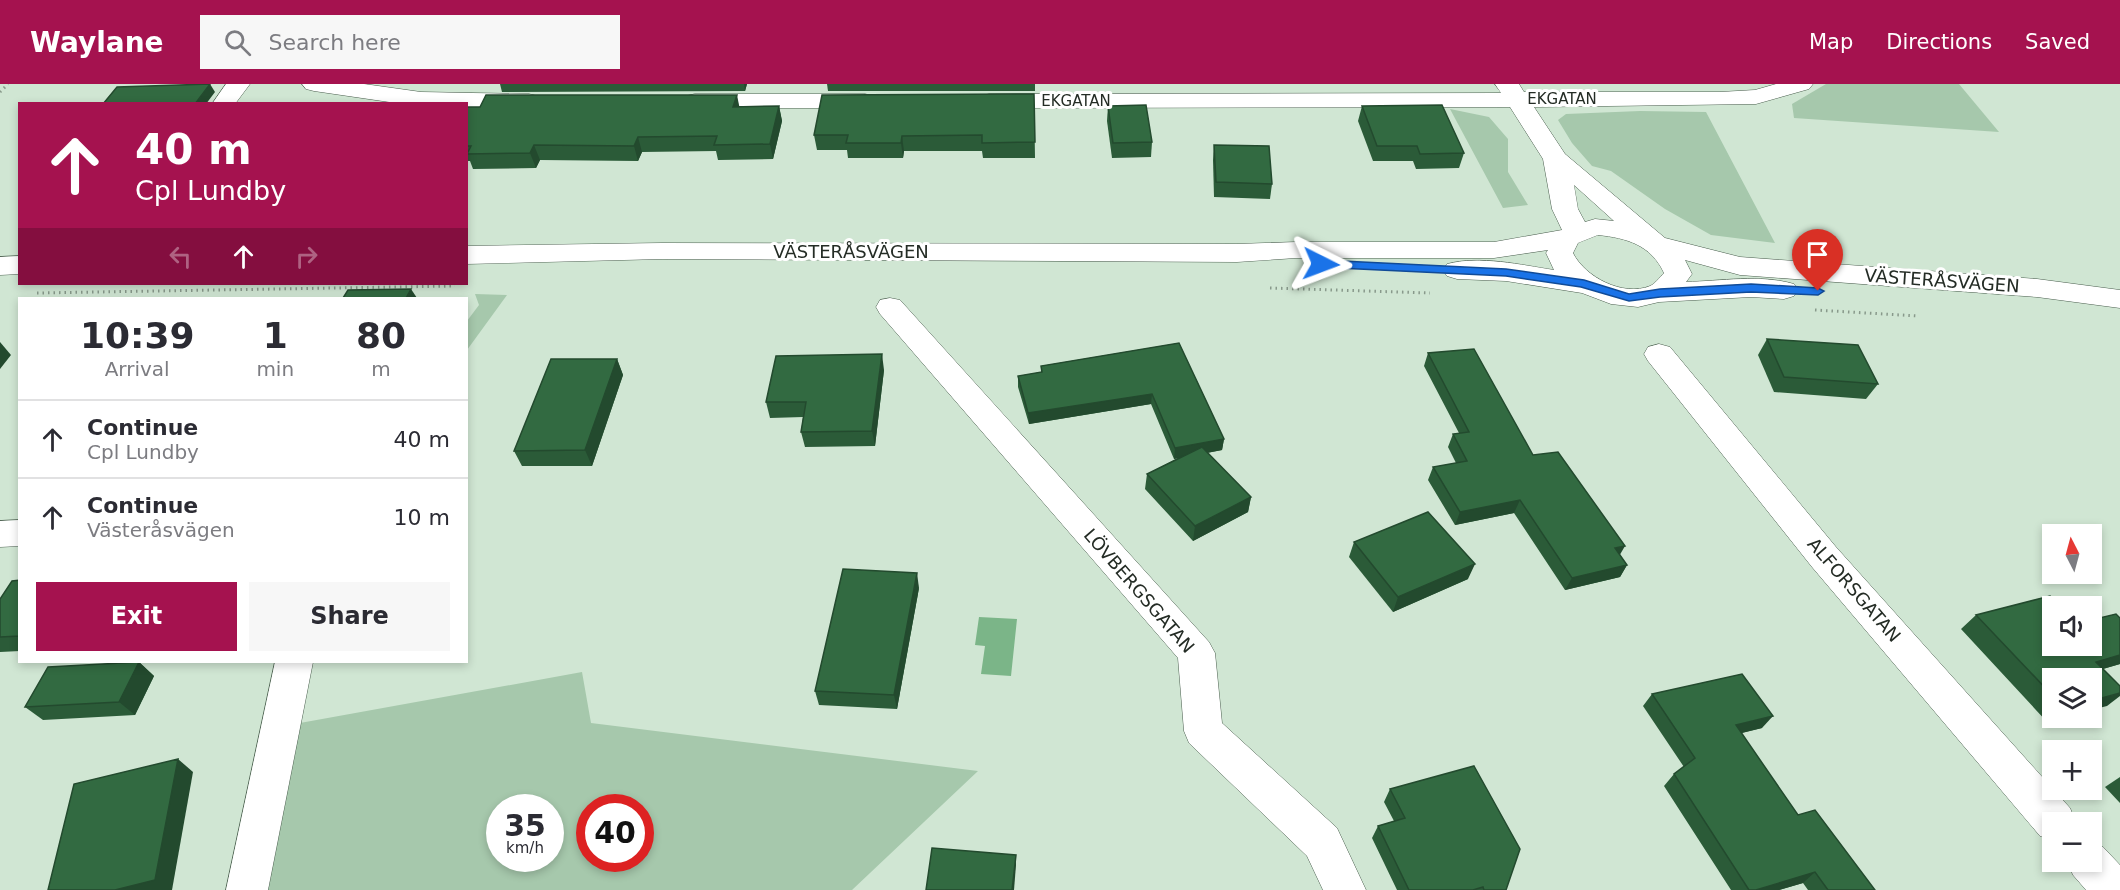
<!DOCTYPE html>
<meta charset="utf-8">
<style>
:root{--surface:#fff;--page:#f7f7f7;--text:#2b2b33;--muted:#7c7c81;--line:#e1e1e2;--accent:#a5124f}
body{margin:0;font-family:"DejaVu Sans",sans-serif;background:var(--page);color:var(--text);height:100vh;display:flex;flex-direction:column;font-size:22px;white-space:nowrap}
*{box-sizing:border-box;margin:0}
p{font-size:20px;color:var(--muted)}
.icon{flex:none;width:33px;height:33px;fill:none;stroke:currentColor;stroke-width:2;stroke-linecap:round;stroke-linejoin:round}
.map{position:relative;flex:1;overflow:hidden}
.details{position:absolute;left:18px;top:213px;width:450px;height:366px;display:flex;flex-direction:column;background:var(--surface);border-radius:0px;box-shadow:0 3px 9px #0003}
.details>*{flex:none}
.banner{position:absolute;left:18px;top:18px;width:450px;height:183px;border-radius:0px;box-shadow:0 3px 9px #0003;background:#a5124f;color:#fff;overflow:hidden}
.needle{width:39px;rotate:354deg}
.buttons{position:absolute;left:2042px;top:440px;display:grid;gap:12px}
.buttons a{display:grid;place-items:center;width:60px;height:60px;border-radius:0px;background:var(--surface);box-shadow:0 3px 9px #0003;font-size:30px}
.speed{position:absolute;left:486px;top:710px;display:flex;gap:12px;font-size:30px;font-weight:700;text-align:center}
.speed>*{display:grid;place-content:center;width:78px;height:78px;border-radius:50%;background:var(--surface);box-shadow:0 3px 9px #0003;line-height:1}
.speed small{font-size:15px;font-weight:400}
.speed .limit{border:9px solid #d22;background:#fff;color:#111}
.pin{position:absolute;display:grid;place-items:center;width:51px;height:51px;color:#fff;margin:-62px -26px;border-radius:50% 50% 50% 0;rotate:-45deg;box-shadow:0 0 6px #0007}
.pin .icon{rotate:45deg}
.me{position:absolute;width:66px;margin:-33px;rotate:93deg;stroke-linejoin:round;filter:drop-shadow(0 0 4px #0008)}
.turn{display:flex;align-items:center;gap:21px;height:126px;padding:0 18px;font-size:27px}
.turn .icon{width:78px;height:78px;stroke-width:2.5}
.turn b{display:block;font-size:42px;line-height:51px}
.lanes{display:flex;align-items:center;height:57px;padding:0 18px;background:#0003;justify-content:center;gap:30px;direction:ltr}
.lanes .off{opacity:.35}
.eta{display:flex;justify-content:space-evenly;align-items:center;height:102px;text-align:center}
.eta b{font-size:36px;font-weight:700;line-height:42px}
.action{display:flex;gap:12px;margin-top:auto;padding:12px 18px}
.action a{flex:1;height:69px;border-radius:0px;background:var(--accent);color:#fff;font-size:24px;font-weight:700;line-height:69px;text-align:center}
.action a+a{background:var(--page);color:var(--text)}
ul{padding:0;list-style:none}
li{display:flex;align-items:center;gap:18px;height:78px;padding:0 18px;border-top:2px solid var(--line)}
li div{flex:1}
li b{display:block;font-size:22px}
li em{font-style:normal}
header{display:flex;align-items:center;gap:36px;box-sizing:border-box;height:84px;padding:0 30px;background:var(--accent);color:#fff}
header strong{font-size:28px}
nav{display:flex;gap:33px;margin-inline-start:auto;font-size:21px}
.search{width:420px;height:54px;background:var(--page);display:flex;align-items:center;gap:15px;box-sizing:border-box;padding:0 21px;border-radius:0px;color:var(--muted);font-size:22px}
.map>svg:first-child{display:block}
.green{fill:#a6c8ac;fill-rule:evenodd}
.water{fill:#7bb588}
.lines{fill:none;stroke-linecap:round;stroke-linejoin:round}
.minor-casing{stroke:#4a5e4e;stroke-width:1}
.path{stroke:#88998b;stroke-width:3;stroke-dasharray:1.5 4;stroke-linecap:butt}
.minor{fill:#fff;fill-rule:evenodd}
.wall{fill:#2b5b38}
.shaded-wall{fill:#234a2e}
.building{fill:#326a41;stroke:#234a2e;stroke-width:1.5}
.route{fill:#1a73e8;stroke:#114b97;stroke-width:1.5}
.labels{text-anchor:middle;stroke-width:6;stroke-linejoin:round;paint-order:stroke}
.far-street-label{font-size:15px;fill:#242c25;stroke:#fff}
.street-label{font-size:18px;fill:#242c25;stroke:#fff}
</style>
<header>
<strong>Waylane</strong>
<div class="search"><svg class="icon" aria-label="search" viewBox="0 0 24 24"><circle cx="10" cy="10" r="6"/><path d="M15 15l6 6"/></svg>Search here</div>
<nav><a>Map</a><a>Directions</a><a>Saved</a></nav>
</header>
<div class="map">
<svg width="2120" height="806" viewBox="0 0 2120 806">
<rect width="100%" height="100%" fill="#d0e6d3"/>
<g class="green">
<polygon points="1826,0 1959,0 1999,48 1794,34 1792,20"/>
<polygon points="1450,25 1489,33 1508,55 1508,88 1528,121 1503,124"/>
<polygon points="1640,27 1706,28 1775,159 1711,151 1665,125 1611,87 1592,82 1572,59 1558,36 1566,30"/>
<polygon points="475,210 507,211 467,266 467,237 479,221"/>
<path d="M 582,588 L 591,639 L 978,687 L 852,806 L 266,806 L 300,639 ZM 500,723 L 550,723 L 550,774 L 500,774 ZM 590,723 L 640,723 L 640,774 L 590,774 Z"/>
</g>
<polygon class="water" points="979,533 1017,535 1011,592 981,590 985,562 975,561"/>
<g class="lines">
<g class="minor-casing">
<g id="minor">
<polygon points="226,0 250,0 235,20 212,20"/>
<polygon points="302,0 364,0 421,8 529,10 537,12 541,17 537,22 529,24 466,23 466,20 403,20 314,7 306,5"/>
<path d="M 1495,0 L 1519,0 L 1524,8 L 1720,8 L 1755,6 L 1776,0 L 1813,0 L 1809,5 L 1756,20 L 1534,23 L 1565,70 L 1665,154 L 1740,173 L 2037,195 L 2120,206 L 2120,224 L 2037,213 L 1740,191 L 1685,176 L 1692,190 L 1686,198 C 1721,197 1760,190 1794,200 L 1798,206 L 1794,212 L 1784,215 L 1751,213 L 1659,218 L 1638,223 L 1611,220 L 1582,209 L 1506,197 L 1457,195 L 1447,192 L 1443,186 L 1447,180 C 1480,171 1521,181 1554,186 L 1546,169 L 1548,166 L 1494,174 L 1296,174 L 1237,178 L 662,175 L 466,180 L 466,162 L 662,159 L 1237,160 L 1296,158 L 1494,158 L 1562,146 L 1552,125 L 1543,75 L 1510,23 L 989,24 L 981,22 L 977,17 L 981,12 L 989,10 L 1501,9 ZM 1574,101 L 1614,137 L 1595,135 L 1585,138 L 1578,125 ZM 1598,151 C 1627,154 1651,161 1664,189 C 1660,193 1655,200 1650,202 C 1623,213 1585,193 1573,169 L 1578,159 Z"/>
<polygon points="695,10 865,10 873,12 877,17 873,22 865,24 695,24 687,22 683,17 687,12"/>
<polygon points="20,172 20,190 0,191 0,173"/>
<polygon points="890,214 900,216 1209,558 1215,569 1222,639 1337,744 1366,806 1323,806 1307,772 1189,659 1184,647 1178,574 880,230 876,223 880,216"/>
<polygon points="1659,260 1670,263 1836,463 2070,724 2076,738 2052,738 2052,756 2040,752 1812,483 1648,277 1644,270 1648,263"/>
<polygon points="20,436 20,462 0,463 0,437"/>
<polygon points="275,578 313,578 268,806 226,806"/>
<polygon points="2091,758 2103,763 2120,781 2120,806 2086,806 2073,791 2067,777 2091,777"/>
</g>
</g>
<g class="path">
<polyline points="0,8 8,0"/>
<polyline points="1270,204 1430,209"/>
<polyline points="37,209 455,202"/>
<polyline points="1815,226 1918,232"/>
</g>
<use href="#minor" class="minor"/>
</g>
<g class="wall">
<polygon points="500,0 747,0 745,7 502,8"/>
<polygon points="827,0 1035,0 1035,7 828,7"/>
<polygon points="1034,10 1035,74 983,74 982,67 904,67 903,74 848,74 847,66 817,66 814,51"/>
<polygon points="779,22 782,37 773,75 718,76 716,67 642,68 638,77 540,76 536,84 473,85 470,77 466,77 466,23"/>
<polygon points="1108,22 1152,58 1151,73 1112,74 1107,37"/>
<polygon points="1362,22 1464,69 1459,84 1416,85 1413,77 1373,77 1358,37"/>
<polygon points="1214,61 1272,100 1270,115 1214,113 1213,76"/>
<polygon points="1767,255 1878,300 1866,315 1774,308 1758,271"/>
<polygon points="1179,259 1224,355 1222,366 1207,369 1251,413 1248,428 1193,457 1145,405 1147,390 1178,374 1174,375 1151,320 1029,340 1018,303 1018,292 1041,288 1041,282"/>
<polygon points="1428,269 1533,371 1620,471 1627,481 1620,493 1565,506 1514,429 1455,441 1428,396 1433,383 1456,379 1448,363 1453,350 1459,349 1424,282"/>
<polygon points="617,275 623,291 592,382 522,382 514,367"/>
<polygon points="884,286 875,362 805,363 801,348 803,333 770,334 766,318"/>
<polygon points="1354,458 1468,495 1393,528 1349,473"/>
<polygon points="20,496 20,567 0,568 0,515"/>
<polygon points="919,504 897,625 819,621 815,607"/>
<polygon points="1976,531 2052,561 2120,534 2120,580 2103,585 2107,622 2052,594 2052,633 2067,633 2048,639 1961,545"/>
<polygon points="139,578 154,592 135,631 43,636 25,623"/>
<polygon points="1652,610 1762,644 1741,649 1798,731 1875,806 1808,806 1803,799 1779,806 1731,806 1664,702 1674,690 1684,683 1643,622"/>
<polygon points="2120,693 2120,719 2105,703"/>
<polygon points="1390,705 1506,806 1397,806 1372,754 1378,742 1394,737 1384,718"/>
</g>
<g class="shaded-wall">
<polygon points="210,0 215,8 206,20 195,20"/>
<polygon points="744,0 747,0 745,7"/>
<polygon points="737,11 740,26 733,23"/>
<polygon points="779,22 782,37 773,75 770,60"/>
<polygon points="902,52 904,67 903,74 901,59"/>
<polygon points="638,53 642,68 638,77 634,62"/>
<polygon points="534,61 540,76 536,84 530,69"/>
<polygon points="411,205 417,214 406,214"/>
<polygon points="0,258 11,271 0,285"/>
<polygon points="882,270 884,286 875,362 872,347"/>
<polygon points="617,275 623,291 592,382 585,366"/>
<polygon points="1152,310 1151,320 1029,340 1028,329"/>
<polygon points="1224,355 1222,366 1174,375 1175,364"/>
<polygon points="1251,413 1248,428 1193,457 1195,442"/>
<polygon points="1520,416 1514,429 1455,441 1460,428"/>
<polygon points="1625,462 1618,474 1615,464"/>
<polygon points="1475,480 1468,495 1393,528 1398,513"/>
<polygon points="1627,481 1620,493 1565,506 1572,494"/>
<polygon points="917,489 919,504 897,625 894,611"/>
<polygon points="2120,571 2120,580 2078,592 2096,578"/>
<polygon points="139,578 154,592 135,631 119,618"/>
<polygon points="2120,609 2120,612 2107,622 2091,626 2091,617"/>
<polygon points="1773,632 1762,644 1726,653 1736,641"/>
<polygon points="2055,633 2067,633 2048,639"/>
<polygon points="178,675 193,688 172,806 115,806"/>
<polygon points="1016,771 1016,781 1014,806 1012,806"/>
<polygon points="1815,788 1803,799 1779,806 1756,806"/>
</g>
<g class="building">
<polygon points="210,0 195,20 103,20 117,3"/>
<polygon points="1034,10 1035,58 982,59 982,51 902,52 901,59 846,59 848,51 814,51 822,11"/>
<polygon points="486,11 737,11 733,23 779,22 770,60 714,61 717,52 638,53 634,62 534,61 530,69 467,70 471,62 466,62 466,23 480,23"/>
<polygon points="1146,21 1152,58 1113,59 1108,22"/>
<polygon points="1442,21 1464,69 1420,70 1417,62 1377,62 1362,22"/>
<polygon points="1214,61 1269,62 1272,100 1216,98"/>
<polygon points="411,205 406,214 343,214 348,206"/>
<polygon points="1767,255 1858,261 1878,300 1784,293"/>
<polygon points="1179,259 1224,355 1175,364 1152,310 1028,329 1018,292 1042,288 1041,282"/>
<polygon points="1474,265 1533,371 1558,368 1625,462 1615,464 1627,481 1572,494 1520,416 1460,428 1433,383 1467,377 1453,350 1469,348 1428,269"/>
<polygon points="882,270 872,347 801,348 806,318 766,318 776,272"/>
<polygon points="551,275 617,275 585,366 514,367"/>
<polygon points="1202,363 1251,413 1195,442 1147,390"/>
<polygon points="1428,428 1475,480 1398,513 1354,458"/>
<polygon points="843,485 917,489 894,611 815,607"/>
<polygon points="20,496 20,552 0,553 0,515 12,497"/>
<polygon points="2050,512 2060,522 2052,522 2052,561 2091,561 2091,536 2116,530 2120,534 2120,571 2096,578 2120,602 2120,609 2091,617 2091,594 2052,594 2052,611 1976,531"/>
<polygon points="139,578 119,618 25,623 48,583"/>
<polygon points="1742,590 1773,632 1736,641 1798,731 1815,726 1875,806 1828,806 1815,788 1756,806 1749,806 1674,690 1695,674 1652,610"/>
<polygon points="178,675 155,796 115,806 48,806 74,700"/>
<polygon points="1474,682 1520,765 1506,806 1484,806 1483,803 1473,806 1409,806 1378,742 1405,734 1390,705"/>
<polygon points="932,764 1016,771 1012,806 926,806"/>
</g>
<polygon class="route" points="1321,176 1506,185 1584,196 1629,210 1660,205 1751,200 1818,204 1824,207 1818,211 1751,208 1660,213 1629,217 1581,203 1506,192 1317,183 1316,180"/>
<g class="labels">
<g class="far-street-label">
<text x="1562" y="20">EKGATAN</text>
<text x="1076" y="22">EKGATAN</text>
</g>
<g class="street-label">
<text x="851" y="174">VÄSTERÅSVÄGEN</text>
<text transform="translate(1942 197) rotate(4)" y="6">VÄSTERÅSVÄGEN</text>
<text transform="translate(1854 506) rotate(49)" y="6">ALFORSGATAN</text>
<text transform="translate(1139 507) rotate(49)" y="6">LÖVBERGSGATAN</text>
</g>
</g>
</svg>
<div class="buttons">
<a><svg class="needle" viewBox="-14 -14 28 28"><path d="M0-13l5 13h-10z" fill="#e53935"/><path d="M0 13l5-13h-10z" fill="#7c7c81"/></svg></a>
<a><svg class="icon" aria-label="sound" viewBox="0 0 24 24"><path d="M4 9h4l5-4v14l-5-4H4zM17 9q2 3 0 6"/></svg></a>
<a><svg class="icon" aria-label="layers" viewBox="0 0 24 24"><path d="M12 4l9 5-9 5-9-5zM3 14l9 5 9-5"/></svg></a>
<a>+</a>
<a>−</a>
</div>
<div class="speed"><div>35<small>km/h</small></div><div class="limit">40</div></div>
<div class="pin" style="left:1818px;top:207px;background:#d93025"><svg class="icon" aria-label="arrive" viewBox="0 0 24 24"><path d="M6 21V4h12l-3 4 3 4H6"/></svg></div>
<svg class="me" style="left:1321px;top:180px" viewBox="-20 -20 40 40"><path d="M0-17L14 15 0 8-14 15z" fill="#1a73e8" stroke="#fff" stroke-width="4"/></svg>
<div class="banner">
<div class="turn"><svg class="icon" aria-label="ahead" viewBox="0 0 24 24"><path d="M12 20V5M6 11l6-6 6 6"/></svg><div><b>40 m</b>Cpl Lundby</div></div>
<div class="lanes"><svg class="icon off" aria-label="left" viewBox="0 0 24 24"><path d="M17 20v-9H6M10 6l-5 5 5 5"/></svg><svg class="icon" aria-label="ahead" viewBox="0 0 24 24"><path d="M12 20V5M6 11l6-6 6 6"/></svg><svg class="icon off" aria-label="right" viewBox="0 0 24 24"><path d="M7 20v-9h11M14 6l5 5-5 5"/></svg></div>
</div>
<section class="details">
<div class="eta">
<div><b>10:39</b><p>Arrival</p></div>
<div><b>1</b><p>min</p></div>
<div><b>80</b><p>m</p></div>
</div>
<ul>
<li><svg class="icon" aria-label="ahead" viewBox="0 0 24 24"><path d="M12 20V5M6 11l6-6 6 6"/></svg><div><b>Continue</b><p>Cpl Lundby</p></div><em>40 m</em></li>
<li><svg class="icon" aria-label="ahead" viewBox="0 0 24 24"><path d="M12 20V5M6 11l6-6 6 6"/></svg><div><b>Continue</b><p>Västeråsvägen</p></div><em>10 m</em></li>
</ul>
<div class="action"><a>Exit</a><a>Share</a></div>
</section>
</div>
